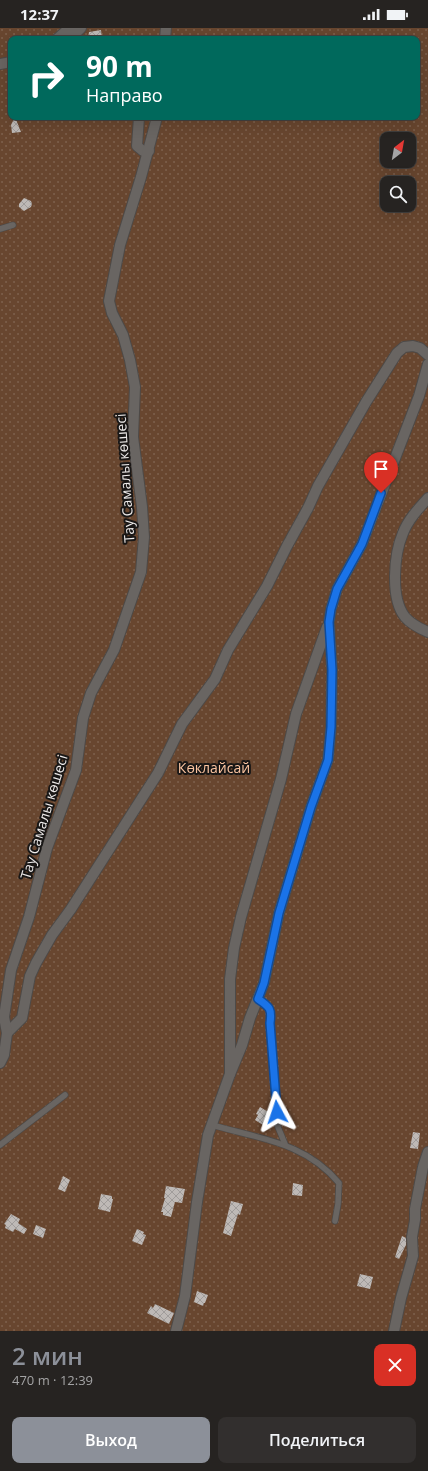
<!DOCTYPE html>
<html lang="ru">
<meta charset="utf-8">
<style>
:root{--surface:#262321;--page:#322f2e;--text:#f1f3f6;--muted:#a4a4a5;--line:#42403f;--accent:#8c9099}
body{margin:0;font-family:"Open Sans",sans-serif;background:var(--page);color:var(--text);height:100vh;display:flex;flex-direction:column;font-size:15px;white-space:nowrap}
*{box-sizing:border-box;margin:0}
p{font-size:13px;color:var(--muted)}
.icon{flex:none;width:22px;height:22px;fill:none;stroke:currentColor;stroke-width:2;stroke-linecap:round;stroke-linejoin:round}
.map{position:relative;height:1303px;overflow:hidden}
.details{display:flex;flex-direction:column;background:var(--surface);flex:1}
.details>*{flex:none}
.hud{position:absolute;left:8px;top:8px;width:412px;height:84px;border-radius:8px;box-shadow:0 4px 16px #0002,0 0 0 1px var(--line);background:#00695c;color:#fff;overflow:hidden}
.needle{width:26px;rotate:31deg}
.tools{position:absolute;left:380px;top:104px;display:grid;gap:8px}
.tools a{display:grid;place-items:center;width:36px;height:36px;border-radius:8px;background:var(--surface);box-shadow:0 4px 16px #0002,0 0 0 1px var(--line);font-size:20px}
.pin{position:absolute;display:grid;place-items:center;width:34px;height:34px;color:#fff;margin:-41px -17px;border-radius:50% 50% 50% 0;rotate:-45deg;box-shadow:0 0 4px #0007}
.pin .icon{rotate:45deg}
.me{position:absolute;width:44px;margin:-22px;rotate:355deg;stroke-linejoin:round;filter:drop-shadow(0 0 3px #0008)}
.turn{display:flex;align-items:center;gap:14px;height:84px;padding:0 12px;font-size:18px}
.turn .icon{width:52px;height:52px;stroke-width:2.5}
.turn b{display:block;font-size:28px;line-height:34px}
.round{display:grid;place-items:center;flex:none;width:42px;height:42px;border-radius:8px;background:var(--page)}
.headline{display:flex;align-items:center;justify-content:space-between;height:68px;padding:0 12px}
h1{font-size:24px;font-weight:600;line-height:30px;color:var(--accent)}
.cta{display:flex;gap:8px;margin-top:auto;padding:8px 12px}
.cta a{flex:1;height:46px;border-radius:8px;background:var(--accent);color:#fff;font-size:16px;font-weight:600;line-height:46px;text-align:center}
.cta a+a{background:var(--page);color:var(--text)}
.status{display:flex;justify-content:space-between;align-items:center;height:28px;padding:0 20px;background:var(--surface);direction:ltr}
.status svg{height:11px;fill:currentColor}
.map>svg:first-child{display:block}
.grass{fill:url(#grass-dots);fill-rule:evenodd}
.building{fill:url(#building-cross-hatch)}
.lines{fill:none;stroke-linecap:round;stroke-linejoin:round}
.lane-casing{stroke:#4d4a48;stroke-width:7}
.street-casing{stroke:#4d4a48;stroke-width:12}
.secondary-casing{stroke:#4d4a48;stroke-width:12}
.lane{stroke:#696562;stroke-width:5.5}
.street{stroke:#696562;stroke-width:10}
.secondary{stroke:#696562;stroke-width:10}
.route-casing{stroke:#114b97;stroke-width:10}
.route{stroke:#1a73e8;stroke-width:7}
.labels{text-anchor:middle;stroke-width:4;stroke-linejoin:round;paint-order:stroke}
.street-label{font-size:14px;fill:#eeebea;stroke:#191716}
.park-label{font-size:14px;fill:#fcc5a1;stroke:#191716}
</style>
<div class="status"><b>12:37</b><svg viewBox="0 0 49 12"><path d="M0 12V9h3v3zM5 12V6h3v6zM10 12V3h3v9zM15 12V0h3v12zM26 1h20v11H26zM47 4h2v5h-2z"/></svg></div>
<div class="map">
<svg width="428" height="1303" viewBox="0 0 428 1303">
<defs>
<pattern id="grass-dots" width="8" height="8" patternUnits="userSpaceOnUse"><rect width="8" height="8" fill="#68462f"/><path d="M2 2h.1M6 6h.1" fill="none" stroke="#7e614d" stroke-width="1.8" stroke-linecap="round"/></pattern>
<pattern id="building-cross-hatch" width="8" height="8" patternUnits="userSpaceOnUse"><rect width="8" height="8" fill="#beb9b6"/><path d="M0 0l8 8M0 8l8-8" fill="none" stroke="#a09c9a"/></pattern>
</defs>
<rect width="100%" height="100%" fill="#322f2c"/>
<path class="grass" d="M 0,0 L 428,0 L 428,1303 L 0,1303 ZM 11,11 L 417,11 L 417,89 L 11,89 ZM 387,111 L 409,111 L 409,133 L 387,133 ZM 387,155 L 409,155 L 409,177 L 387,177 Z"/>
<g class="building">
<polygon points="101,2 102,11 88,11 89,4"/>
<polygon points="15,89 21,104 12,105 11,97"/>
<polygon points="24,170 31,173 32,176 31,179 24,183 19,179 19,176"/>
<polygon points="260,1079 270,1085 263,1097 255,1092 258,1087 256,1086"/>
<polygon points="413,1104 420,1105 418,1121 410,1120"/>
<polygon points="63,1148 70,1152 65,1164 58,1161"/>
<polygon points="293,1155 303,1157 302,1168 292,1167"/>
<polygon points="166,1158 185,1161 182,1175 175,1174 171,1189 163,1187 163,1184 161,1184 165,1170 164,1170"/>
<polygon points="101,1166 112,1168 112,1171 113,1171 110,1184 98,1181"/>
<polygon points="231,1173 243,1176 240,1187 238,1186 231,1208 223,1205"/>
<polygon points="11,1186 20,1191 18,1195 27,1201 24,1206 15,1201 13,1204 5,1200 6,1197 4,1196"/>
<polygon points="36,1197 46,1201 43,1210 33,1206"/>
<polygon points="137,1201 144,1204 143,1206 146,1207 142,1217 132,1213"/>
<polygon points="402,1208 406,1210 406,1217 399,1231 395,1229"/>
<polygon points="360,1246 373,1249 370,1261 357,1258"/>
<polygon points="197,1263 208,1267 205,1275 204,1275 203,1278 194,1274"/>
<polygon points="155,1276 174,1285 169,1296 147,1285 151,1278 153,1280"/>
</g>
<g class="lines">
<g class="lane-casing">
<g id="lane">
<polyline points="0,201 13,197"/>
<path d="M 258,971 C 270,979 272,981 271,995 L 278,1099 L 285,1116"/>
<path d="M 212,1097 C 260,1111 305,1114 339,1155 L 338,1176 L 335,1193"/>
<polyline points="0,1117 65,1067"/>
</g>
</g>
<g class="street-casing">
<g id="street">
<polyline points="57,11 66,3 78,3 81,0"/>
<polyline points="0,36 11,34"/>
<polyline points="139,89 137,118 143,123 149,123"/>
<path d="M 428,470 C 418,481 408,492 403,505 C 394,526 390,570 405,589 C 410,595 421,601 428,604"/>
<polyline points="7,1005 22,990 30,948 36,935 52,907 71,881 158,745 182,696 215,651 228,622 267,558 287,518 308,480 318,458 366,374 397,325 404,319 413,318 420,320 428,327"/>
<polyline points="230,1046 242,1017 250,990 264,955 279,885 311,779 328,732 331,699 332,642 329,594 331,581 337,561 362,516 419,368 428,336"/>
<polyline points="176,1303 185,1268 197,1174 208,1107 230,1046 230,951 234,920 241,889 281,751 296,686 327,599"/>
<polyline points="394,1303 401,1270 413,1228 412,1209 415,1192 415,1181 423,1139 428,1124"/>
</g>
</g>
<g class="secondary-casing">
<g id="secondary">
<polyline points="165,11 166,0"/>
<polyline points="0,1035 4,1027 7,1005 4,989 11,942 29,889 47,820 76,742 83,690 91,665 114,622 141,544 144,509 142,479 133,409 135,359 130,332 123,307 112,285 109,273 120,217 141,149 157,89"/>
</g>
</g>
<use href="#lane" class="lane"/>
<use href="#street" class="street"/>
<use href="#secondary" class="secondary"/>
</g>
<g class="lines">
<g class="route-casing">
<path id="route" d="M 277,1084 L 270,995 C 272,981 270,979 258,971 L 264,955 L 279,885 L 311,779 L 328,732 L 331,699 L 332,642 L 329,594 L 331,581 L 337,561 L 362,516 L 381,465"/>
</g>
<use href="#route" class="route"/>
</g>
<g class="labels">
<g class="street-label">
<text transform="translate(125 450) rotate(-94)" y="5">Тау Самалы көшесі</text>
<text transform="translate(44 789) rotate(-73)" y="5">Тау Самалы көшесі</text>
</g>
<g class="park-label">
<text x="214" y="745">Көклайсай</text>
</g>
</g>
</svg>
<div class="tools">
<a><svg class="needle" viewBox="-14 -14 28 28"><path d="M0-13l5 13h-10z" fill="#e53935"/><path d="M0 13l5-13h-10z" fill="#a4a4a5"/></svg></a>
<a><svg class="icon" aria-label="search" viewBox="0 0 24 24"><circle cx="10" cy="10" r="6"/><path d="M15 15l6 6"/></svg></a>
</div>
<div class="pin" style="left:381px;top:465px;background:#d93025"><svg class="icon" aria-label="arrive" viewBox="0 0 24 24"><path d="M6 21V4h12l-3 4 3 4H6"/></svg></div>
<svg class="me" style="left:277px;top:1084px" viewBox="-20 -20 40 40"><path d="M0-17L14 15 0 8-14 15z" fill="#1a73e8" stroke="#fff" stroke-width="4"/></svg>
<div class="hud">
<div class="turn"><svg class="icon" aria-label="right" viewBox="0 0 24 24"><path d="M7 20v-9h11M14 6l5 5-5 5"/></svg><div><b>90 m</b>Направо</div></div>
</div>
</div>
<section class="details">
<div class="headline"><div><h1>2 мин</h1><p>470 m · 12:39</p></div><a class="round" style="background:#d93025;color:#fff"><svg class="icon" aria-label="close" viewBox="0 0 24 24"><path d="M6 6l12 12M18 6L6 18"/></svg></a></div>
<div class="cta"><a>Выход</a><a>Поделиться</a></div>
</section>
